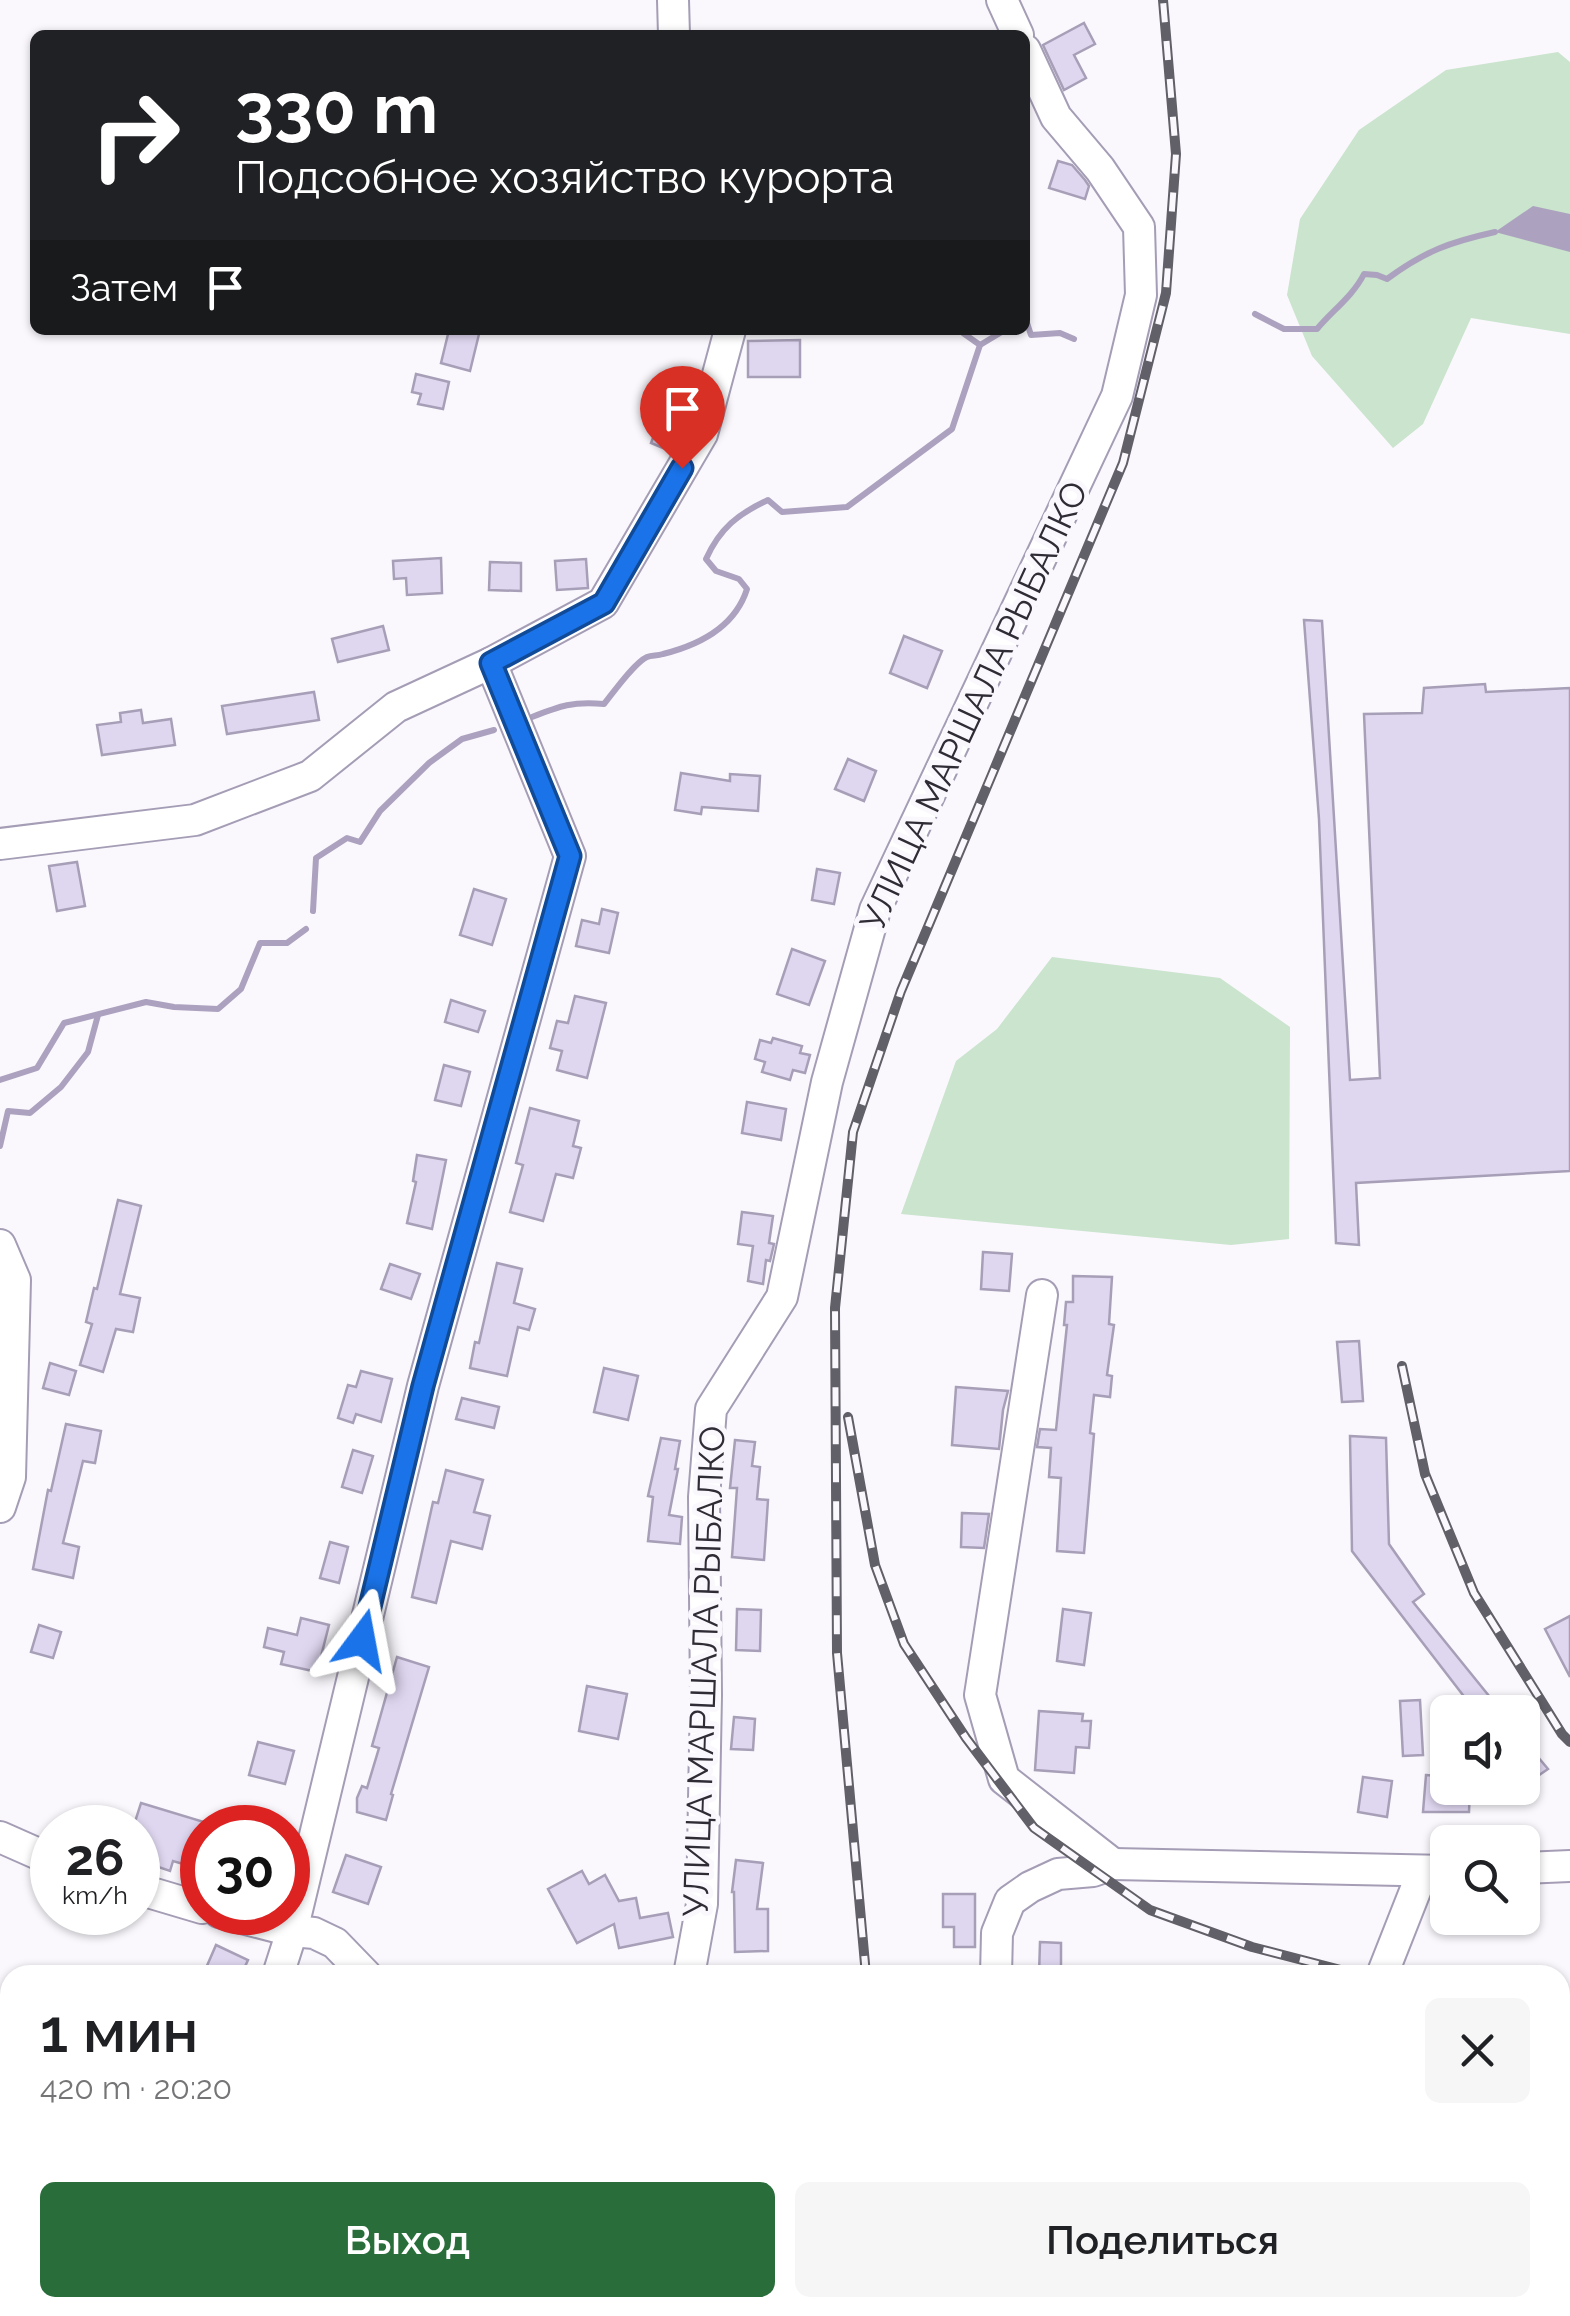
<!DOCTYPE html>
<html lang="ru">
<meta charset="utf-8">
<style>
:root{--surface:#fff;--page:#f6f6f6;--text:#202124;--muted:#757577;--accent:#296e3a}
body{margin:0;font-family:Raleway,sans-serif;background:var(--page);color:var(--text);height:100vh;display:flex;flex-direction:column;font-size:38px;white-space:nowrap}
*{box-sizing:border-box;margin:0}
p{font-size:32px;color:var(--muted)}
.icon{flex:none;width:55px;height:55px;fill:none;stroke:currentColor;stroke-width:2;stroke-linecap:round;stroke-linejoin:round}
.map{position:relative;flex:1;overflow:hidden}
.side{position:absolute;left:0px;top:1965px;width:1570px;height:352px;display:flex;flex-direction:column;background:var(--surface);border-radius:30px 30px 0 0;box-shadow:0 2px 8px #0004}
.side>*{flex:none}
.banner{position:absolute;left:30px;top:30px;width:1000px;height:305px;border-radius:15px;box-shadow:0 2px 8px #0004;background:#202124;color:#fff;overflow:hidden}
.buttons{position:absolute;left:1430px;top:1695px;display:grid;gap:20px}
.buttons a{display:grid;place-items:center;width:110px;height:110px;border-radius:15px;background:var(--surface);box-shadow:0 2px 8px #0004;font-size:50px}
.speed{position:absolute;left:30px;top:1805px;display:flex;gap:20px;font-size:50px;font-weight:700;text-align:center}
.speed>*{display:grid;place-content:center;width:130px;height:130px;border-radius:50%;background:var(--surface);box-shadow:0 2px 8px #0004;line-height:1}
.speed small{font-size:25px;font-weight:400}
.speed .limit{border:15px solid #d22;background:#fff;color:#111}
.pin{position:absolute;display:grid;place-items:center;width:85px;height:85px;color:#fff;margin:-102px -42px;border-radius:50% 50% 50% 0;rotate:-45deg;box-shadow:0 0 10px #0007}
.pin .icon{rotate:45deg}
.me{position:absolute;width:110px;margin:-55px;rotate:13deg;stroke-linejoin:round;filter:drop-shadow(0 0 8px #0008)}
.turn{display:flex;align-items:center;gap:35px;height:210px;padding:0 40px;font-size:45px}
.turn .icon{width:130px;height:130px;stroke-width:2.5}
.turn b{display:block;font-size:70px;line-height:85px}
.then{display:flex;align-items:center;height:95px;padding:0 40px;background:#0003;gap:20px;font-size:38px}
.round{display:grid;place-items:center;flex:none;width:105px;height:105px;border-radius:15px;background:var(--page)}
.summary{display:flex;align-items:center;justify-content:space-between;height:170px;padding:0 40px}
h1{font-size:60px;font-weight:600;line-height:75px}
.action{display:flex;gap:20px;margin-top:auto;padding:20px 40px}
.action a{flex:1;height:115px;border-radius:15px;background:var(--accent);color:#fff;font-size:40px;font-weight:600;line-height:115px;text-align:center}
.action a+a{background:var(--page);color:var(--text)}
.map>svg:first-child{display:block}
.green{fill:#cae4cd}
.water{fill:#aca2bf}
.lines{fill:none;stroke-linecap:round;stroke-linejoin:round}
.stream{stroke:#aca2bf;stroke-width:6}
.building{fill:#dfd7f0;stroke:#a79fb7;stroke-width:2.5}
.minor-casing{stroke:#a59db5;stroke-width:34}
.minor{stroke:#fff;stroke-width:30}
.rail-casing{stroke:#615f67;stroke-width:10}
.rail{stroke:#faf8fd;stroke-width:6;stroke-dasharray:19;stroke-linecap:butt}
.route-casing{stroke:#114b97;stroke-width:25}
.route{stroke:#1a73e8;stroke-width:18}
.labels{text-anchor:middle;stroke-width:10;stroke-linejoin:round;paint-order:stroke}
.street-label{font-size:35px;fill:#2f2c36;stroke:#faf8fd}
</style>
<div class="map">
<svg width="1570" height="2316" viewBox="0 0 1570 2316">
<rect width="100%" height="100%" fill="#faf8fd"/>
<g class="green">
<polygon points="1558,52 1570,62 1570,334 1471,318 1423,424 1393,448 1312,356 1287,295 1300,219 1359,130 1446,70"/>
<polygon points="1052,957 1220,978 1290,1027 1289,1239 1231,1245 901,1214 956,1061 997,1029"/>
</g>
<polygon class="water" points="1533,206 1570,214 1570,252 1495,232"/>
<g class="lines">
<g class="stream">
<path d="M 1255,314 L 1284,329 L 1317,329 C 1332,311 1353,296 1364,274 L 1377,275 L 1387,279 C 1425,251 1450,242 1495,232"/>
<polyline points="1025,324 1027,323 1031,335 1060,333 1074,339"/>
<polyline points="980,345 1005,330"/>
<path d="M 532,717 C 560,706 573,701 604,704 C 613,693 634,663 647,657 C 652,655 657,656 663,654 C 699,645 735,627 747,589 L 739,579 L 716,571 L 706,559 C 720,528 738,514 768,500 L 782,512 L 847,507 L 952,429 L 980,345 L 963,333"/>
<polyline points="313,911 316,858 347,838 360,842 380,811 429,763 462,739 494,730"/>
<polyline points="0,1080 37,1068 64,1023 146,1002 174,1007 218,1009 241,989 260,943 287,943 306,929"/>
<polyline points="0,1146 8,1111 30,1113 61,1087 88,1052 98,1015"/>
</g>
</g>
<g class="building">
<polygon points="1084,23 1095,44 1074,55 1086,78 1064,90 1043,45"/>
<polygon points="1058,161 1072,165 1085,180 1089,186 1085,199 1049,188"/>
<polygon points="449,330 480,330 470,371 441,363"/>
<polygon points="800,340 800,377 748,377 748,341"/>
<polygon points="416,374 449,382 443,409 418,404 421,394 412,392"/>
<polygon points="660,419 683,428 670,451 651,443"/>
<polygon points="441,558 442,593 407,595 406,578 394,579 393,561"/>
<polygon points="586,559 588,588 557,590 555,561"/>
<polygon points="490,562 521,563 521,591 489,590"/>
<polygon points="1304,620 1322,621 1350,1080 1380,1078 1364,714 1422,713 1424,688 1485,684 1486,692 1570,688 1570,1171 1356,1183 1359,1245 1336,1243 1319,819"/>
<polygon points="383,626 389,650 338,662 332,639"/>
<polygon points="904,636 942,651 927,688 890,673"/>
<polygon points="314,692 319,720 227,734 222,706"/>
<polygon points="141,710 143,723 171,719 175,745 102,755 97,725 121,722 120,713"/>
<polygon points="848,759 876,771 864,801 835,789"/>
<polygon points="681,773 730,781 730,774 760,776 758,811 702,807 701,814 675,810"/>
<polygon points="77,862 85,906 57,911 49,866"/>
<polygon points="817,869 840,873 834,904 812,900"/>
<polygon points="474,889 506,899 492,945 460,935"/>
<polygon points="602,909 618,913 609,953 576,946 582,920 599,924"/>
<polygon points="792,949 825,961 809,1005 777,994"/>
<polygon points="575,996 606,1003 587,1078 557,1070 562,1051 550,1048 557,1021 568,1023"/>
<polygon points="451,1000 485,1011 478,1032 445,1022"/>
<polygon points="773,1038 802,1046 800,1053 810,1055 805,1073 793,1070 790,1080 762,1072 765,1062 755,1059 760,1040 771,1043"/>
<polygon points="444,1065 470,1072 461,1106 435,1100"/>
<polygon points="747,1102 786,1109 781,1140 742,1133"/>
<polygon points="530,1108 579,1121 573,1146 581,1148 573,1178 556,1174 543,1221 510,1212 523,1165 516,1163"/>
<polygon points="417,1155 446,1160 432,1229 407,1223 416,1182 413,1181"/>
<polygon points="118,1200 141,1206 120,1294 140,1298 133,1332 116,1329 103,1372 80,1365 92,1324 86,1322 94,1288 97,1289"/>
<polygon points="742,1212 773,1216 769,1243 774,1244 770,1261 766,1260 763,1284 748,1281 753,1246 738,1244"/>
<polygon points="983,1252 1012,1254 1009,1291 981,1289"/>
<polygon points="497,1263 522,1269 514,1303 535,1309 529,1330 518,1327 507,1376 470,1368 475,1342 479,1343"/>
<polygon points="390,1264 420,1274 411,1299 381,1289"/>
<polygon points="1073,1276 1112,1277 1109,1324 1114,1325 1107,1375 1112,1376 1110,1397 1094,1395 1090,1433 1094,1434 1084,1553 1057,1551 1061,1478 1049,1477 1051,1448 1037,1447 1040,1429 1056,1430 1067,1325 1064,1325 1066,1302 1073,1302"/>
<polygon points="1359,1341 1363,1401 1342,1402 1337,1342"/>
<polygon points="50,1363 76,1371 69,1395 43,1388"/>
<polygon points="604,1368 638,1376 628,1420 594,1412"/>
<polygon points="361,1371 392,1379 381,1422 356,1414 353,1423 338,1418 348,1385 356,1387"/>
<polygon points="956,1387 1008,1391 1003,1410 999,1449 952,1445"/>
<polygon points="462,1398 499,1407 494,1428 456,1419"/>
<polygon points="66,1424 101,1431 95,1463 83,1461 63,1543 79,1547 73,1578 33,1569 48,1490 51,1491"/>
<polygon points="1350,1436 1386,1438 1389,1544 1424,1594 1413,1602 1502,1712 1476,1712 1352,1551"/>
<polygon points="661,1438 680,1441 675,1469 678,1469 669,1515 682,1517 680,1544 648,1541 653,1497 648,1496"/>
<polygon points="735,1440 755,1442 752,1466 760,1467 757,1499 768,1500 764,1560 732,1557 737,1488 730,1488"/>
<polygon points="353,1450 373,1456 362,1493 342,1487"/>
<polygon points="446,1470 483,1480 474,1512 490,1516 482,1549 451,1541 436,1603 412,1597 433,1502 438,1503"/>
<polygon points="962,1513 989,1514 984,1548 961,1547"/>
<polygon points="330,1542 348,1547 339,1583 320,1578"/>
<polygon points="737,1609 761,1610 760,1651 736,1650"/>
<polygon points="1063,1609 1091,1613 1084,1665 1057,1661"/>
<polygon points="1570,1616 1570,1677 1545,1629"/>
<polygon points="301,1618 329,1625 317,1672 281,1664 284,1652 264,1647 268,1628 297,1635"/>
<polygon points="39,1625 61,1632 53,1658 31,1652"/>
<polygon points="397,1657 429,1667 391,1794 393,1795 386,1820 357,1812 357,1798 362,1786 367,1788 379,1748 372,1746"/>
<polygon points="587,1686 627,1694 618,1739 579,1731"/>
<polygon points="1420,1700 1423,1755 1403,1756 1400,1701"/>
<polygon points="1039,1711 1083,1714 1082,1721 1091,1721 1089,1748 1076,1747 1074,1773 1035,1770"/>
<polygon points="734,1717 755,1719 753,1750 731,1749"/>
<polygon points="1522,1738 1548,1769 1529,1782 1522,1773"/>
<polygon points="258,1742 294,1751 285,1784 249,1775"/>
<polygon points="1426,1775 1448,1777 1448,1788 1470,1788 1469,1812 1423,1812"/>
<polygon points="1363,1777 1392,1781 1387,1817 1358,1812"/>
<polygon points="141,1803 204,1822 190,1866 173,1861 170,1871 138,1860 138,1828 133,1828"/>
<polygon points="346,1855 381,1867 368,1904 333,1892"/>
<polygon points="736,1860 763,1863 757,1909 768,1909 768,1951 735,1952 734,1892 732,1892"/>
<polygon points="582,1871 589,1884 605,1875 619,1901 636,1898 640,1918 668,1913 673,1937 619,1948 614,1924 577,1943 548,1889"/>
<polygon points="943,1894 975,1894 975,1947 954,1947 954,1927 943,1927"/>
<polygon points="1040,1942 1061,1943 1061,1975 1039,1975"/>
<polygon points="216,1945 248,1960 241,1975 203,1975"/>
</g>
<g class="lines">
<g class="minor-casing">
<g id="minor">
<polyline points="673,0 674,35"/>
<polyline points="1002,0 1018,35"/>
<polyline points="0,844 195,820 310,776 396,707 491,663 603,603 702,434 730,330"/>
<polyline points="0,1245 15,1280 10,1477 0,1507"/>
<polyline points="0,1837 52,1860"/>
<polyline points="1113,1864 1448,1871"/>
<polyline points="1522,1868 1570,1866"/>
<polyline points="138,1889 202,1908"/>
<polyline points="219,1912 292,1931 314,1933 335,1943 366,1975"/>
<polyline points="278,1975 292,1931 423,1386 570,856 491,663"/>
<polyline points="689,1975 702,1904 706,1695 704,1497 711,1409 782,1297 827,1082 875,910 1117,396 1141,295 1139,227 1100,169 1056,117 1025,50"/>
<polyline points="996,1975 997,1933 1010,1901 1030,1887 1058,1874 1093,1871 1113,1864 1004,1779 980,1695 1042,1295"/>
<polyline points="1382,1975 1423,1871"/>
<polyline points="156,2316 159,2308"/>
<polyline points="569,2316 572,2308"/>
<polyline points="993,2316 993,2308"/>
<polyline points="1447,2316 1447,2308"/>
</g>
</g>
<use href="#minor" class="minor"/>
<g class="rail-casing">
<g id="rail">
<polyline points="1402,1366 1425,1474 1474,1593 1562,1734 1570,1742"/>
<polyline points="848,1417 875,1565 904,1644 966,1738 1034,1828 1150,1910 1252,1947 1360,1975"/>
<polyline points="866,1975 837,1653 835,1308 853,1132 901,991 1123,463 1166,293 1176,154 1163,0"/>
<polyline points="1560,2002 1570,2003"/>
<polyline points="881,2308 881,2316"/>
</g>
</g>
<use href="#rail" class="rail"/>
</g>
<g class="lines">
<g class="route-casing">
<polyline id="route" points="362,1640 423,1386 570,856 491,663 604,603 682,468"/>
</g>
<use href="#route" class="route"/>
</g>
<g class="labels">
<g class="street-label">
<text transform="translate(974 706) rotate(-65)" y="12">УЛИЦА МАРШАЛА РЫБАЛКО</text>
<text transform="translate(704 1671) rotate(-88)" y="12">УЛИЦА МАРШАЛА РЫБАЛКО</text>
</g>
</g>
</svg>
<div class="buttons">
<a><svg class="icon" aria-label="sound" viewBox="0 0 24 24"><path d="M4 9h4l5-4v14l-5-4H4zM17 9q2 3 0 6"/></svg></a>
<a><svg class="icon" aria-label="search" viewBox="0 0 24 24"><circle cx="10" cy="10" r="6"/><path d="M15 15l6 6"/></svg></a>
</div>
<div class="speed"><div>26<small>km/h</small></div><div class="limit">30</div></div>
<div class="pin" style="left:682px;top:468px;background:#d93025"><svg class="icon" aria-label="arrive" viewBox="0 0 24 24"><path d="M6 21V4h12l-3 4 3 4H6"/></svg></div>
<svg class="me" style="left:362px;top:1640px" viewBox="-20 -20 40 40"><path d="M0-17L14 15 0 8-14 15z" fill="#1a73e8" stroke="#fff" stroke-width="4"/></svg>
<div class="banner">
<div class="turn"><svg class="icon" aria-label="right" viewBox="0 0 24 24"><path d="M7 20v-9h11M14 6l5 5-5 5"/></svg><div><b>330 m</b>Подсобное хозяйство курорта</div></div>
<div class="then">Затем<svg class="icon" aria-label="arrive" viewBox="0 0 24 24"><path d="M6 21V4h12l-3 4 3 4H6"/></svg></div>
</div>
<section class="side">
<div class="summary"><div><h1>1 мин</h1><p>420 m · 20:20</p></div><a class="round"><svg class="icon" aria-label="close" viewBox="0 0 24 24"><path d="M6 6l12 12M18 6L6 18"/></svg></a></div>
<div class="action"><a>Выход</a><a>Поделиться</a></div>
</section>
</div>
